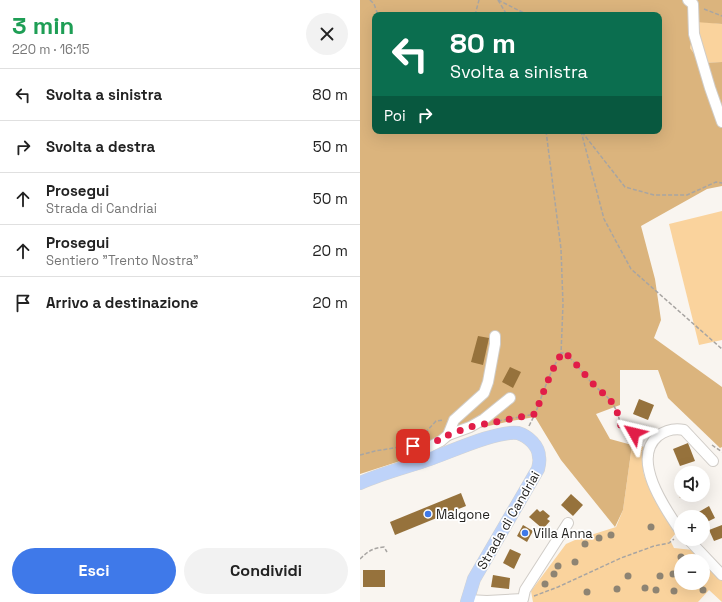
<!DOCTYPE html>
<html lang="it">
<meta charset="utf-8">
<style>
:root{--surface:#fff;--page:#f2f2f2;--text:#222;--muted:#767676;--line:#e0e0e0;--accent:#3f79e9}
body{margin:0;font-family:"Space Grotesk",sans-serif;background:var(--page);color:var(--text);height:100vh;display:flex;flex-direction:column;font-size:15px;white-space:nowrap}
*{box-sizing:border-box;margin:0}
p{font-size:13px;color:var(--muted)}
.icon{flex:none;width:22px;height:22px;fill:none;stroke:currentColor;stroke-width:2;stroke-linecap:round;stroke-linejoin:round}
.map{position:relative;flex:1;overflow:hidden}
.panel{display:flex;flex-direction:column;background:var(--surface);width:360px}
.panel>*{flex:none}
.top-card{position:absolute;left:12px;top:12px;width:290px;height:122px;border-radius:8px;box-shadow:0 4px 16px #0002;background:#0b6e4f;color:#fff;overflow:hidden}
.buttons{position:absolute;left:314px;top:466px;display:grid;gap:8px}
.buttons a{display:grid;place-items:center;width:36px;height:36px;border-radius:50%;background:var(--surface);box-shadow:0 4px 16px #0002;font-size:20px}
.pin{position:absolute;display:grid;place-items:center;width:34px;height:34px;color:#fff;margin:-17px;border-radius:8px;box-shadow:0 2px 6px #0006}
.me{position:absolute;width:44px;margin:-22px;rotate:307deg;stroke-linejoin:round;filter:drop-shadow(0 0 3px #0008)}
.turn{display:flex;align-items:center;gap:14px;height:84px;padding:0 12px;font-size:18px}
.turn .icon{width:52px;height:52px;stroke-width:2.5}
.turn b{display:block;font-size:28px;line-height:34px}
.then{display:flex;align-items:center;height:38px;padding:0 12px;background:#0003;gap:8px;font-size:15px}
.round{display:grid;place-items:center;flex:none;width:42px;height:42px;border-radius:21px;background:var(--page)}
.headline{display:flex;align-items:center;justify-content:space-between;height:68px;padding:0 12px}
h1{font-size:24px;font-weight:600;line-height:30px;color:#1e9e55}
.cta{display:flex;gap:8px;margin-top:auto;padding:8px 12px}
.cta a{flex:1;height:46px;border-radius:24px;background:var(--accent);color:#fff;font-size:16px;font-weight:600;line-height:46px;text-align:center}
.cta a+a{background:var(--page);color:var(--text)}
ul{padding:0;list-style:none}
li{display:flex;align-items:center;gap:12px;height:52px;padding:0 12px;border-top:1px solid var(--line)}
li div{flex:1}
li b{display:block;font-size:15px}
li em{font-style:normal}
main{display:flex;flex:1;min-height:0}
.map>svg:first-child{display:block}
.green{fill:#fad39d;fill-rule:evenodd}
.forest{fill:#dbb47d;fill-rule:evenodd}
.building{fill:#96723c}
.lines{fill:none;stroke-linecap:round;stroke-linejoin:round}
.minor-casing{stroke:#d0ccc7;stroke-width:12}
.major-casing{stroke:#d3d3d2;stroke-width:14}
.path{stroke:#a8a5a2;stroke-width:1.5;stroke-dasharray:4 2;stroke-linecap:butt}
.minor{stroke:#fff;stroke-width:10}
.major{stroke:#bed3f9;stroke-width:13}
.tree{fill:#8e8473}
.route{stroke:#e11d48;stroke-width:7;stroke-dasharray:0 12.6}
.poi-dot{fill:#3f79e9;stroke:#fff;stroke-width:1.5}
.labels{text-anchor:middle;stroke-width:3.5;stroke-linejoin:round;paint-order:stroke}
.poi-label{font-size:13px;fill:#232220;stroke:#fff;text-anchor:start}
.street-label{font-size:13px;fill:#232220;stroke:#fff}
</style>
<main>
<section class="panel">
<div class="headline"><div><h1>3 min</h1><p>220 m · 16:15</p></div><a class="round"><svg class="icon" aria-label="close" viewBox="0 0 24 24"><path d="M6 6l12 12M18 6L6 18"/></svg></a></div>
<ul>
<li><svg class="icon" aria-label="left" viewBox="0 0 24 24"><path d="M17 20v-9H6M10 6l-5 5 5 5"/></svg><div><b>Svolta a sinistra</b></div><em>80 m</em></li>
<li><svg class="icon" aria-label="right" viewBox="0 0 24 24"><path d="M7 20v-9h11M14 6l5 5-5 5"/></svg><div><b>Svolta a destra</b></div><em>50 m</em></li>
<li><svg class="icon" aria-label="ahead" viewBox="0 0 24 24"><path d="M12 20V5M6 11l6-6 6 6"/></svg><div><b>Prosegui</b><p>Strada di Candriai</p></div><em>50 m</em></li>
<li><svg class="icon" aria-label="ahead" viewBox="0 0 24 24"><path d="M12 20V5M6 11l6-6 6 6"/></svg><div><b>Prosegui</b><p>Sentiero &quot;Trento Nostra&quot;</p></div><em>20 m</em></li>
<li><svg class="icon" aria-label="arrive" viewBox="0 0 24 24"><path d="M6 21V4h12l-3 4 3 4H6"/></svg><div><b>Arrivo a destinazione</b></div><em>20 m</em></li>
</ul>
<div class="cta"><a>Esci</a><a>Condividi</a></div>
</section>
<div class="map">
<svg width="362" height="602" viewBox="0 0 362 602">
<rect width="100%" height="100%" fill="#f9f5f0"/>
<g class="green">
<polygon points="336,21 362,24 362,62 341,63 330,48"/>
<polygon points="362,211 362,340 339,345 309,224"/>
<path d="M 272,445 L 285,447 C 283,456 282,467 284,475 C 291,496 305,515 316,533 L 310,540 L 314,548 L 333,550 L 362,580 L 362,602 L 349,590 L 338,602 L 173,602 L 171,591 L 206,544 L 215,540 L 256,527 L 263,510 ZM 321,561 L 343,561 L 343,583 L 321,583 Z"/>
</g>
<path class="forest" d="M 0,0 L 362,0 L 362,24 L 336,22 L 330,48 L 341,63 L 362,62 L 362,186 L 347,189 L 281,226 L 295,279 L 301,320 L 294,338 L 362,387 L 362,447 L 360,448 L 308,398 L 298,370 L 260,370 L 260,405 L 236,414 L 250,439 L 272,445 L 263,510 L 255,527 L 201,460 L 175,417 L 151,421 L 110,430 L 71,451 L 0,474 ZM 15,15 L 299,15 L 299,131 L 15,131 Z"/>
<g class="building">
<polygon points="118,336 129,338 123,365 111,362"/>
<polygon points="150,367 161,372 153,388 142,382"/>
<polygon points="279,399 294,405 288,420 273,414"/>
<polygon points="328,443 335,461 320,466 313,449"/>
<polygon points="321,485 321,495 325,495 320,498 315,488"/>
<polygon points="101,493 106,506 35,535 30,522"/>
<polygon points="211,494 223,505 213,516 201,505"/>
<polygon points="349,506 355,518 343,524 343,517 339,517 337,513"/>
<polygon points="177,509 180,512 183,510 190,516 187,519 190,521 183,529 169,517"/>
<polygon points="163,525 173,531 167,542 157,536"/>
<polygon points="362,525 362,538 354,541 349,530"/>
<polygon points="150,549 161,554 154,569 143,563"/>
<rect x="3" y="570" width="22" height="17"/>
<polygon points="133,575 150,578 149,589 131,587"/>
</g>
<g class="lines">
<g class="minor-casing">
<g id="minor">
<polyline points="328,0 333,4 334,34 350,88 362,122"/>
<polyline points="88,435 110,427 124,419 150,398"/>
<polyline points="59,463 69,447 81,441 88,435 94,420 124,393 128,382 135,344 135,336"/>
<path d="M 321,532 C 306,510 270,459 298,436 C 306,430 314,428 324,430 L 353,461"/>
<polyline points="328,539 362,575"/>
<polyline points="108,600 127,601 163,599 165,590 208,523"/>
</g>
</g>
<g class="major-casing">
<path id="major" d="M 0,483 C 23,473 47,467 70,459 C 90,452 138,430 158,433 C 168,436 179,446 179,457 C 180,460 179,465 178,469 L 114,579 L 107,602"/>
</g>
<g class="path">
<polyline points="10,0 14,4 18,15"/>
<polyline points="138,0 168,15"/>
<polyline points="138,0 147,15"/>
<polyline points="344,9 362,16"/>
<polyline points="115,15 119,0"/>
<polyline points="186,131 201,249 203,304 201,354"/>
<polyline points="221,131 244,219 271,269 362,349"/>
<polyline points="222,132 265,187 294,195 327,195 356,182 362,183"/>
<path d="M 138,421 L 175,414 C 180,402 194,358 204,352 C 215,362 223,374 234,385 C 242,393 250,397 255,408 C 259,414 259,422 262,428 L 284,437"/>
<polyline points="169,426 175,414"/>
<polyline points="352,445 362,452"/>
<polyline points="53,446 76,421 84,420"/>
<polyline points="0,455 15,451 58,444"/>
<path d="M 0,559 C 8,551 13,548 24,547 L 27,552"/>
<polyline points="174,596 198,587 261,558 294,546 309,543 314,539"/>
</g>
<use href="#minor" class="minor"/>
<use href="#major" class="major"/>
</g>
<g class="tree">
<circle cx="291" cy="527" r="3.5"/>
<circle cx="251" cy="535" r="3.5"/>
<circle cx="239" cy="538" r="3.5"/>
<circle cx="225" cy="544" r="3.5"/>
<circle cx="321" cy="557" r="3.5"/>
<circle cx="215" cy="562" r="3.5"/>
<circle cx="198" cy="566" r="3.5"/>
<circle cx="194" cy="574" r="3.5"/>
<circle cx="313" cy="574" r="3.5"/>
<circle cx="268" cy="576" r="3.5"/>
<circle cx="300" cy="576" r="3.5"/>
<circle cx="185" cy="584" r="3.5"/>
<circle cx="285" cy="588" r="3.5"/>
<circle cx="257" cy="589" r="3.5"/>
<circle cx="296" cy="590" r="3.5"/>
<circle cx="343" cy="590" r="3.5"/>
<circle cx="314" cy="591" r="3.5"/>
<circle cx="227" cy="592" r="3.5"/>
</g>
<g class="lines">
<path class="route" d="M 53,446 L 84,439 L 88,435 L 110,427 L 175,414 C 180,402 195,358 204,352 C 215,362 224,374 234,385 C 242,393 250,397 255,408 C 259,414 259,422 262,428 L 274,433"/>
</g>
<g class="poi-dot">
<circle cx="68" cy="514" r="4"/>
<circle cx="165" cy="533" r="4"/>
</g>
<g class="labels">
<g class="poi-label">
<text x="76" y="519">Malgone</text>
<text x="173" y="538">Villa Anna</text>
</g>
<g class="street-label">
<text transform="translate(148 520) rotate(-60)" y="5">Strada di Candriai</text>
</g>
</g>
</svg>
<div class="buttons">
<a><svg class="icon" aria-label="sound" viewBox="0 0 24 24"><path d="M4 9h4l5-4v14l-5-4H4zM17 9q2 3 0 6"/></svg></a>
<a>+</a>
<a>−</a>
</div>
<div class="pin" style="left:53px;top:446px;background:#d93025"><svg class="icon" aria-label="arrive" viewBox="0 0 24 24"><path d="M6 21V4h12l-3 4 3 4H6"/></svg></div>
<svg class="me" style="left:274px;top:433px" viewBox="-20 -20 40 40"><path d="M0-17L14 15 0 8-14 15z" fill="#e11d48" stroke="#fff" stroke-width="4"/></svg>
<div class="top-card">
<div class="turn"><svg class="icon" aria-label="left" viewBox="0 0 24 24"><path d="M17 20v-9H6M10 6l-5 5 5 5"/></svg><div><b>80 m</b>Svolta a sinistra</div></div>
<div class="then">Poi<svg class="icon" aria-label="right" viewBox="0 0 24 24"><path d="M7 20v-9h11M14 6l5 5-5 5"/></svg></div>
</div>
</div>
</main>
